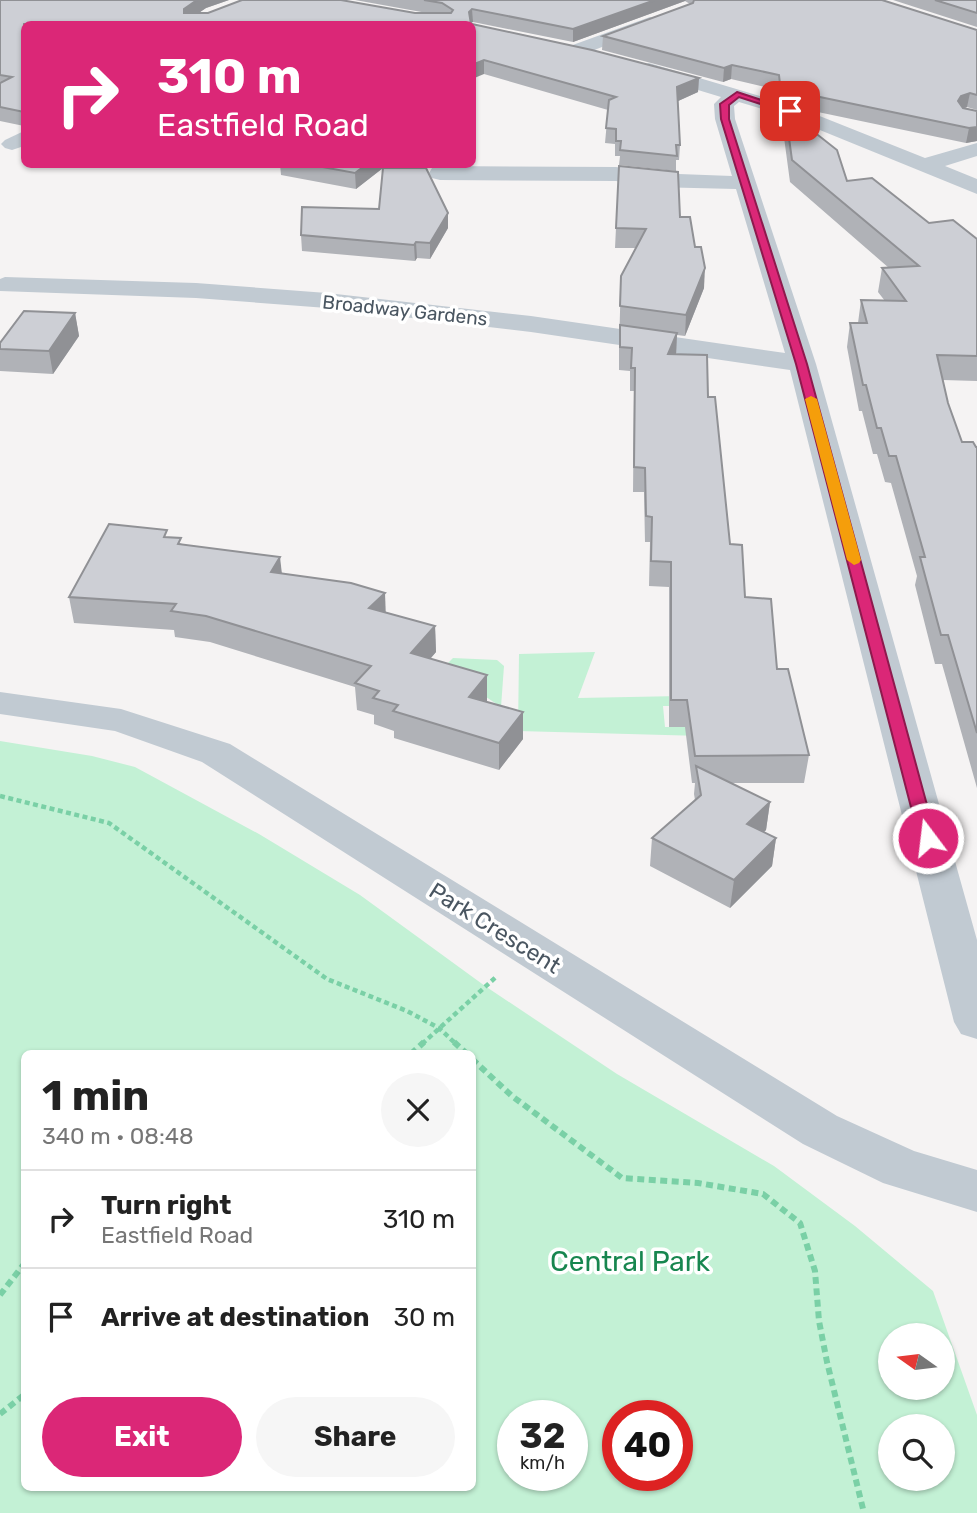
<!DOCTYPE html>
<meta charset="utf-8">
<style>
:root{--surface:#fff;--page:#f6f6f6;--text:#222;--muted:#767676;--line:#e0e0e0;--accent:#db2777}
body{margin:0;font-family:Rubik,sans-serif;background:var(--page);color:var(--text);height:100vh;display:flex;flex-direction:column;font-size:26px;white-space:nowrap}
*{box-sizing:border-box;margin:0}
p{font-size:23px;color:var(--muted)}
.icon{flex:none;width:38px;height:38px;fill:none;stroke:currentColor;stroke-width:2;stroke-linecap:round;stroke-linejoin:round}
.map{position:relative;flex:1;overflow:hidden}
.details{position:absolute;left:21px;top:1050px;width:455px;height:441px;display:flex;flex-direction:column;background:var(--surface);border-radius:10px;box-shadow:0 2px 5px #0004}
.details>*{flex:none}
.banner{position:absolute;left:21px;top:21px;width:455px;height:147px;border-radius:10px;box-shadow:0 2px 5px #0004;background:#db2777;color:#fff;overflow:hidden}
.needle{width:46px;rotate:284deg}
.buttons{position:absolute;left:878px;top:1323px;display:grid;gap:14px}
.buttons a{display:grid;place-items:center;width:77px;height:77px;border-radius:50%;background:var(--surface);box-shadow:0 2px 5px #0004;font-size:35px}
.speed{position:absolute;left:497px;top:1400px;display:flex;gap:14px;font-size:35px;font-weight:700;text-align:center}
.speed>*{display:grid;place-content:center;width:91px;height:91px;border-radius:50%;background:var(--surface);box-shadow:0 2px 5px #0004;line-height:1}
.speed small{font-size:18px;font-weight:400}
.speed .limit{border:10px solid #d22;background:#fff;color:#111}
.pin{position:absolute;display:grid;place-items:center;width:60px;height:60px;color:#fff;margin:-30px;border-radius:14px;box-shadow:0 4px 10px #0006}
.me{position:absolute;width:77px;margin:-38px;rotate:345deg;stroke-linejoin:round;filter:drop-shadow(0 0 5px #0008)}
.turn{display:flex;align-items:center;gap:24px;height:147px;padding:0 21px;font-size:32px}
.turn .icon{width:91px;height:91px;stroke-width:2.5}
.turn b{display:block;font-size:49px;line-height:60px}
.round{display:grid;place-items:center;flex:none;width:74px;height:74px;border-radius:37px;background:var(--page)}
.headline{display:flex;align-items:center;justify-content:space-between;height:119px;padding:0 21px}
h1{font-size:42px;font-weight:700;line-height:52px}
.primary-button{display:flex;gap:14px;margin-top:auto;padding:14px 21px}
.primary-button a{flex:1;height:80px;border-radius:42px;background:var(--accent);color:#fff;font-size:28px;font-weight:700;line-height:80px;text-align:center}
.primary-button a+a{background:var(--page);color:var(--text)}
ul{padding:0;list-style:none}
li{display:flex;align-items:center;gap:21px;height:98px;padding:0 21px;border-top:2px solid var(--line)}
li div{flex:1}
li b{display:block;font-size:26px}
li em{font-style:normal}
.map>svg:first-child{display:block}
.green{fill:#c3f1d5;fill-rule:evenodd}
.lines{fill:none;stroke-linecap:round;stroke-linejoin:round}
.path-far1{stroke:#7ad0a6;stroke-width:4.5;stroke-dasharray:5 3.5;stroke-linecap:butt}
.path{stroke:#7ad0a6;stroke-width:6;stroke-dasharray:7 4.5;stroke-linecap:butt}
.minor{fill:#c1cad2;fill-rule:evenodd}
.wall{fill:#b0b2b7}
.shaded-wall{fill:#909195}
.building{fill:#cdcfd5;stroke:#909195;stroke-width:2}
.route{fill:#db2777;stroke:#8e194d;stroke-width:2}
.slow{fill:#f59e0b}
.labels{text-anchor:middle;stroke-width:7;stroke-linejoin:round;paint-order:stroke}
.far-street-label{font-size:19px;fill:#4a5661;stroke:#fff}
.street-label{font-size:23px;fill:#4a5661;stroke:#fff}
.near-park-label{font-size:28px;fill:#17864f;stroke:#fff}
</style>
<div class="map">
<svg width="977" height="1513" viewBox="0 0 977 1513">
<rect width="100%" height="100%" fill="#f5f3f3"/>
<g class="green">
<polygon points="595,652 578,698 732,695 733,706 663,706 665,727 701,727 702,736 518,731 519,654"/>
<polygon points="453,658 497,660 504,666 501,707 443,668"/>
<path d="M 0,741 L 92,756 L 135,767 L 259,834 L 360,895 L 485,986 L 617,1074 L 774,1166 L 855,1226 L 933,1291 L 977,1415 L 977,1513 L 0,1513 ZM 24,1054 L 472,1054 L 472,1488 L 24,1488 ZM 943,1335 L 943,1388 L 891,1388 L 891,1335 ZM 513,1416 L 572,1416 L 572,1475 L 513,1475 ZM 618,1416 L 677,1416 L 677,1475 L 618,1475 ZM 943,1426 L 943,1479 L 891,1479 L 891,1426 Z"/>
</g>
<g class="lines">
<g class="path-far1">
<polyline points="0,796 109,823 327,979 407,1011 439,1028 456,1044"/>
<polyline points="422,1044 496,977"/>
</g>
<g class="path">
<polyline points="454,1042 467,1054"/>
<polyline points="411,1054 424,1042"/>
<polyline points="472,1059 512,1096 622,1178 698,1183 763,1194 800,1223 815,1271 819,1321 827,1362 864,1513"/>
<polyline points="0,1295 24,1264"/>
<polyline points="0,1414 24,1395"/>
</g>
<g class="minor">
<polygon points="650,17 659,22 656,26 584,54 570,54 568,50 570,46"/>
<polygon points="649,63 797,107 925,158 977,143 977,156 945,166 977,179 977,194 783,115 739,102 734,106 735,119 816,364 977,940 977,1039 961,1034 954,1022 790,370 531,332 327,308 196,298 0,291 0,279 5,277 196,283 327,293 531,316 785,353 736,189 652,187 616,181 440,180 432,178 429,173 432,168 440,166 616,167 652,173 732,176 715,119 714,104 721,97 642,73 640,69 642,65"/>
<polygon points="24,131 24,146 12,150 5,148 1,144 5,140"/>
<polygon points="0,692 121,709 230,744 837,1116 914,1151 977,1170 977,1212 883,1183 803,1144 202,762 115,731 0,714"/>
</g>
</g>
<g class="wall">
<polygon points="0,0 229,0 206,8 198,13 427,13 355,0 882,0 977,30 977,110 967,107 965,108 977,111 977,141 966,143 813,111 779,99 778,90 731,79 723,82 602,50 603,36 690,4 685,1 573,42 473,22 24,24 24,126 0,121"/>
<polygon points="893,0 977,0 977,27"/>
<polygon points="472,24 699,78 698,92 678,101 680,145 679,160 676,160 676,171 619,165 620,156 615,156 615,144 605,143 608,110 484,74"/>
<polygon points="785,109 847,181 929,223 977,239 977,381 943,380 948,403 962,442 977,447 977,788 942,664 935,664 915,585 917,576 891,483 885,482 877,454 873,454 862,411 859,411 847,347 850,323 858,323 861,300 885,301 878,292 882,268 889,268 790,182 783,130"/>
<polygon points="280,164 388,164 383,168 448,213 448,228 430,259 417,258 415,261 302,251 301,235 379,209 383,168 356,189 281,175"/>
<polygon points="619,166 680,217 695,247 704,288 685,336 677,335 676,354 708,397 730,544 745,597 777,669 809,755 804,783 730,783 770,802 766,830 764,832 776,838 772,866 730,908 650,866 652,838 695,800 694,794 695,783 692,783 685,727 669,727 669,587 649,586 650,542 645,542 644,492 633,492 634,391 630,391 630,371 619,370 619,348 621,276 636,248 615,248"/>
<polygon points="75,313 79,336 53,374 0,371 0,343"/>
<polygon points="168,537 182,544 282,574 385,612 435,626 436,652 430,659 487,702 523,712 523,739 499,770 394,738 394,731 374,724 374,715 357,710 355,687 210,642 175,637 174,630 74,623 69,597"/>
</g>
<g class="shaded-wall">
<polygon points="197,0 229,0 206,8 186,22 184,9"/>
<polygon points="655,0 686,0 685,1 573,42 573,29"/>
<polygon points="472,9 473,22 469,24 469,12"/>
<polygon points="484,60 484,74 472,79 472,65"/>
<polygon points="732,65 731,79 723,82 724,68"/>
<polygon points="699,78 698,92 676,102 677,87"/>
<polygon points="970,93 967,107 959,110 958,101 961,96"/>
<polygon points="977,127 977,141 966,143 969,128"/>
<polygon points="367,164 388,164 356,189 355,173"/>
<polygon points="448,213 448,228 430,259 430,243"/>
<polygon points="416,242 417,258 415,261 414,245"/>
<polygon points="705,268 704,288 685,336 686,315"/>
<polygon points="75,313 79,336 53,374 49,351"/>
<polygon points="677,333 676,356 668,354"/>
<polygon points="280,557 283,583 271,572"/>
<polygon points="385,593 386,619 369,608"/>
<polygon points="435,626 436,652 412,680 411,653"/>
<polygon points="487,675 487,702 469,697"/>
<polygon points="523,712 523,739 499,770 499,743"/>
<polygon points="770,802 766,830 744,851 747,824"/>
<polygon points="776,838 772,866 730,908 734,880"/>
</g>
<g class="building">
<polygon points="0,0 197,0 184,9 184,13 208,13 242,0 341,0 415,13 451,13 453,10 442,3 424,0 655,0 573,29 472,9 469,12 471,24 472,24 24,24 24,112 0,107 0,83 12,77 0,75"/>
<polygon points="694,0 882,0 977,30 977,95 970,93 961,96 958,101 963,108 977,111 977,127 969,128 815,96 780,84 779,75 732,65 724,68 603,36 693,3"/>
<polygon points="935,0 977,0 977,13"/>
<polygon points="472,24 592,50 699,78 677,87 680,145 676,145 677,156 620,150 621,141 616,141 616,129 606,128 609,100 616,97 484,60 472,65"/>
<polygon points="785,109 837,150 847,181 872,178 929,223 953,220 977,239 977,356 937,355 948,403 962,442 973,442 976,447 977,447 977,733 948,635 941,635 920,557 925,557 896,456 889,456 881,428 877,428 866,385 863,385 850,323 867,323 861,300 906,301 882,268 919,266 792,160"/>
<polygon points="306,164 367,164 355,173"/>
<polygon points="619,166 678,172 680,217 690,217 695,247 701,247 705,268 686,315 620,306 621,276 646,229 616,228"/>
<polygon points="383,168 426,168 448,213 430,243 416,242 414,245 301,235 302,207 379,209"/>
<polygon points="24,311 75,313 49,351 0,349 0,343"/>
<polygon points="620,325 677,333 668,354 707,355 708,397 715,397 730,544 742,545 745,597 771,599 777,669 788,669 809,755 695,756 687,700 671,700 671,562 651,561 652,517 646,516 645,468 634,467 635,368 631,368 632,348 620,347"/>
<polygon points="109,524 167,530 164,537 181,538 178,544 280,557 271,572 351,583 385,593 369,608 435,626 411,653 487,675 469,697 523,712 499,743 393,711 398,705 373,698 379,691 355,683 371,666 206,616 171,611 176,604 69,597"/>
<polygon points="696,766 770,802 747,824 776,838 734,880 652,838 701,795"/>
</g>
<polygon class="route" points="737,92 795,111 788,113 739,97 729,105 729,119 807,364 936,838 928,843 919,838 796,364 721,119 720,104"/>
<polygon class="slow" points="811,396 817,399 861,560 859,563 854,565 847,560 805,399"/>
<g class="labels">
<g class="far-street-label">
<text transform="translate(405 310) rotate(6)" y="7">Broadway Gardens</text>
</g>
<g class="street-label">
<text transform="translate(495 928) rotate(32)" y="8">Park Crescent</text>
</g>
<g class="near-park-label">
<text x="630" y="1271">Central Park</text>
</g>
</g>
</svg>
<div class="buttons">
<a><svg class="needle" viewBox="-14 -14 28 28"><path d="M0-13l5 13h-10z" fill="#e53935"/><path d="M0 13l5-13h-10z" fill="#767676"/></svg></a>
<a><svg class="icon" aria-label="search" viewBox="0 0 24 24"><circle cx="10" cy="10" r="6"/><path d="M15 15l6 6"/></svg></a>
</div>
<div class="speed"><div>32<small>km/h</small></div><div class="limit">40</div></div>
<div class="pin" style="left:790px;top:111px;background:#d93025"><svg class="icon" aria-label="arrive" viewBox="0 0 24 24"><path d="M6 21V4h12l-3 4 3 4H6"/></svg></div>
<svg class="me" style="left:928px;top:838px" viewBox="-20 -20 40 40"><circle r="17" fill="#db2777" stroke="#fff" stroke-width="3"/><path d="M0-11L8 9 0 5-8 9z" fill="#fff"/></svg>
<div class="banner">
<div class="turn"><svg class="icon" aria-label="right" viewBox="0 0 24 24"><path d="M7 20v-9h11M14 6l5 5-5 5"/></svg><div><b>310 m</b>Eastfield Road</div></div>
</div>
<section class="details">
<div class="headline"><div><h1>1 min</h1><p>340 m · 08:48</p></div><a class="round"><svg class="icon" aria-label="close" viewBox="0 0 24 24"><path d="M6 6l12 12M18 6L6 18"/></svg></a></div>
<ul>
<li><svg class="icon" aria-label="right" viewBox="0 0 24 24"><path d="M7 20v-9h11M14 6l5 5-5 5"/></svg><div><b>Turn right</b><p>Eastfield Road</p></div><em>310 m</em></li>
<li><svg class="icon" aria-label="arrive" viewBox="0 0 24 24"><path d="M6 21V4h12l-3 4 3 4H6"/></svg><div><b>Arrive at destination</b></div><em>30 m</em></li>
</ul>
<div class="primary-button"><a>Exit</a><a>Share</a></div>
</section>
</div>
